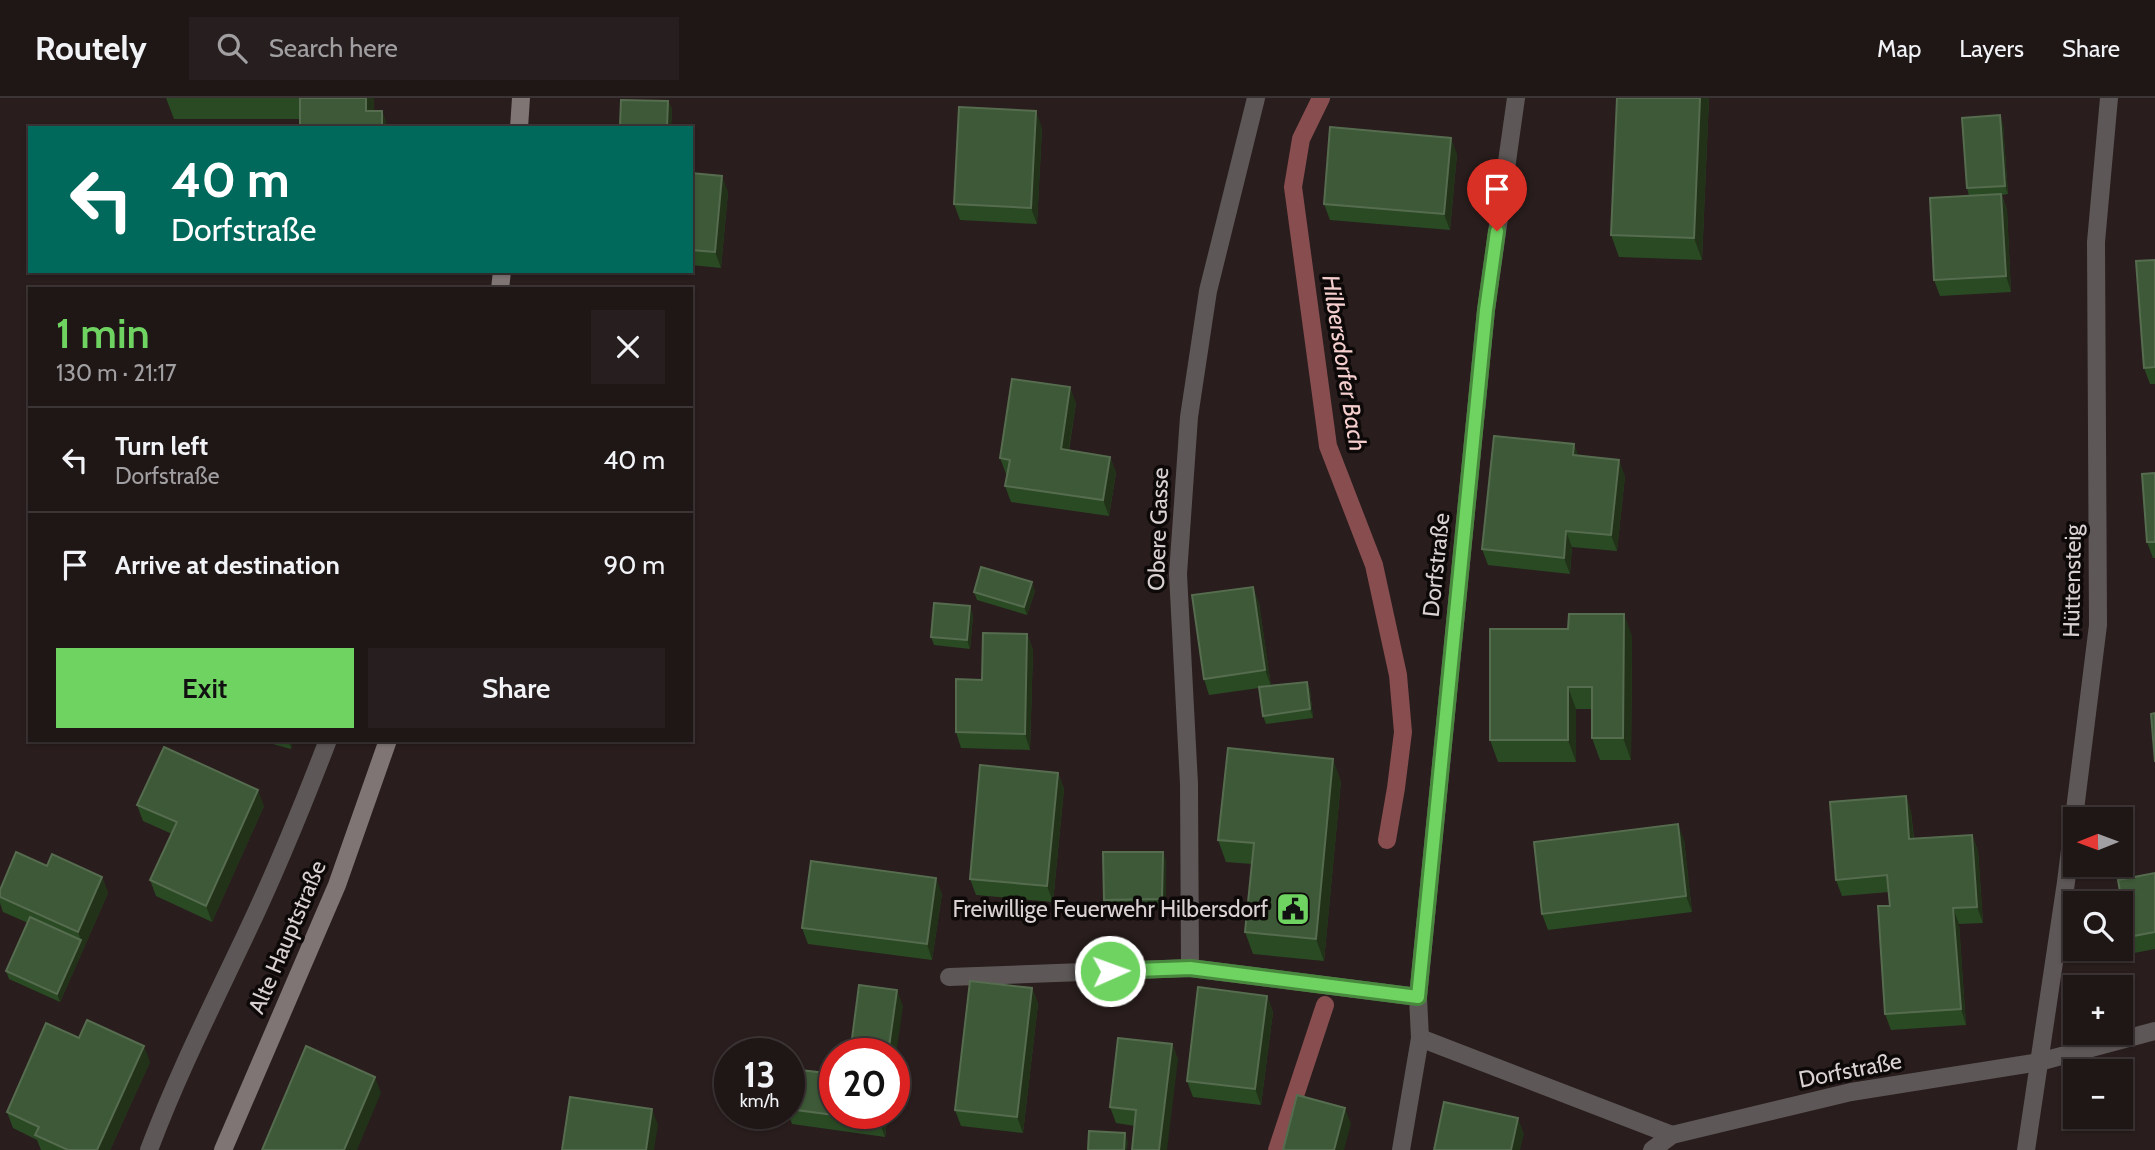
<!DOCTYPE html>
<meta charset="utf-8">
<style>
:root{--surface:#1f1616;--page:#271f1f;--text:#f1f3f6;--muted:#a19fa1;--line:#3c3535;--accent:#6ed360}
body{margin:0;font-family:Cabin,sans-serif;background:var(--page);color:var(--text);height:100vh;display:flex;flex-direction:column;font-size:26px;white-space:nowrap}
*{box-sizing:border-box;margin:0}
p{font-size:23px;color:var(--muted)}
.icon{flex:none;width:38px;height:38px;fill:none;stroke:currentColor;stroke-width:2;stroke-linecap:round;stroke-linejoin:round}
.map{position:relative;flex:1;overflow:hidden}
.sheet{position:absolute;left:28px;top:189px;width:665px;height:455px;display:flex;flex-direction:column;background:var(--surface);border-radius:0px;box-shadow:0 2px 5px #0004,0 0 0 2px var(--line)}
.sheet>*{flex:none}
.banner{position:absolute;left:28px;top:28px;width:665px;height:147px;border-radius:0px;box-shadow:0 2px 5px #0004,0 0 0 2px var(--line);background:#00695c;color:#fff;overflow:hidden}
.needle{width:46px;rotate:269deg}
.buttons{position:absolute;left:2063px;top:709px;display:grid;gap:14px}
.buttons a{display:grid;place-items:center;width:70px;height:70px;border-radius:0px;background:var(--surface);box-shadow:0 2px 5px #0004,0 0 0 2px var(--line);font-size:35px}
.speed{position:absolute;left:714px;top:940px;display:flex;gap:14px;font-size:35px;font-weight:700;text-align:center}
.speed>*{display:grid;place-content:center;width:91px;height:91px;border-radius:50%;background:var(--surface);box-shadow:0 2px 5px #0004,0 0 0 2px var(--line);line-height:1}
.speed small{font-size:18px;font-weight:400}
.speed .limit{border:10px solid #d22;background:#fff;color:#111}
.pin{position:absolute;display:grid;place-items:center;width:60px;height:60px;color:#fff;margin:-72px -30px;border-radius:50% 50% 50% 0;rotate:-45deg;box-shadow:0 0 7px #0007}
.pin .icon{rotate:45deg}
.me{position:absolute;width:77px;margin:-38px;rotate:88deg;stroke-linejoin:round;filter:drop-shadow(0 0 5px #0008)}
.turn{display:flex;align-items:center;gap:24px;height:147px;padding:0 28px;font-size:32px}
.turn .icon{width:91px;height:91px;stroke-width:2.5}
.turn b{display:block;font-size:49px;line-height:60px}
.round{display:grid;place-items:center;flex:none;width:74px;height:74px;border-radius:0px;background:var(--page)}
.overview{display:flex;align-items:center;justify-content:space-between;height:119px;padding:0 28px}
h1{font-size:42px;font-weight:600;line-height:52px;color:var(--accent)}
.cta{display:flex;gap:14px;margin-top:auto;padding:14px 28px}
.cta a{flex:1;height:80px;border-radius:0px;background:var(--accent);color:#111;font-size:28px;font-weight:600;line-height:80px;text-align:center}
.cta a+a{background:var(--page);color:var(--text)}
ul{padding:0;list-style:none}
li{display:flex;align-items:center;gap:21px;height:105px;padding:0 28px;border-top:2px solid var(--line)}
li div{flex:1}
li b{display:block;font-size:26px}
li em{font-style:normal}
header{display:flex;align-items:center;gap:42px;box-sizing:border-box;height:98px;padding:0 35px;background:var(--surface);border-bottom:2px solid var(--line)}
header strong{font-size:33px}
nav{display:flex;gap:38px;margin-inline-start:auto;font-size:24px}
.search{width:490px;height:63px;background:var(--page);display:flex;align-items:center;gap:18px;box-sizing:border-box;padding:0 24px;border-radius:0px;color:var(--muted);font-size:26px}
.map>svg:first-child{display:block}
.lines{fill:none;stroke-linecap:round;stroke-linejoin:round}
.stream{stroke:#874d4f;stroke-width:18}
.lane{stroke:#5d5757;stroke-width:18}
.street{stroke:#5d5757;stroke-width:18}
.secondary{stroke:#7f7575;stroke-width:18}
.wall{fill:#2a4a24}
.shaded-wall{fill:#223219}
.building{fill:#3d5937;stroke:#566c4f;stroke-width:2}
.route-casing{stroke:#48893e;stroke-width:18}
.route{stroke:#6ed360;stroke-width:12}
.labels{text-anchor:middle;stroke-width:7;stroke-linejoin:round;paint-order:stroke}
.street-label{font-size:23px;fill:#dad2d2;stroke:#0e0909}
.poi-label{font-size:23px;fill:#dad2d2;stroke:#0e0909;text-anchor:end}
.water-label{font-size:24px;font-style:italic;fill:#f6cfcf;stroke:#0e0909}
</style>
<header>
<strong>Routely</strong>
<div class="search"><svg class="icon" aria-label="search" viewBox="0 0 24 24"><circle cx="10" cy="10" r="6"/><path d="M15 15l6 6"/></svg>Search here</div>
<nav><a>Map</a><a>Layers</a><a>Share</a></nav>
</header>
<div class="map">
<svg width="2155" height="1052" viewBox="0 0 2155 1052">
<rect width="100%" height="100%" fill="#291d1d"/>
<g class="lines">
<g class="stream">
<polyline points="1321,0 1301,41 1293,89 1328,348 1374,467 1398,577 1403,634 1396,690 1387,742"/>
<polyline points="1277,1052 1325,907"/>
</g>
<g class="lane">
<polyline points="949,879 1190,870"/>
<path d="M 149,1052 C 177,977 213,906 247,834 C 277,771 303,707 328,642"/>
</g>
<g class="street">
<polyline points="1256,0 1208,193 1189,319 1178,476 1189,686 1190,870 1418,899"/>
<polyline points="1420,940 1672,1037"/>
<polyline points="1401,1052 1420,940 1418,899 1486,212 1516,0"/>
<polyline points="1652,1052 1672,1037 1851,994 2039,964 2155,933"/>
<polyline points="2026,1052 2066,784 2098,527 2096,144 2109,0"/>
</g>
<g class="secondary">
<polyline points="519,30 521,0"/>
<polyline points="500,191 502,173"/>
<polyline points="223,1052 337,787 388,642"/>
</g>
</g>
<g class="wall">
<polygon points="166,0 374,0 374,13 382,13 388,30 300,30 300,21 174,21"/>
<polygon points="1709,0 1702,162 1619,159 1611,137"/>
<polygon points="668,3 672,11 671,30 621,30 620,28"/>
<polygon points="2003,26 2008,96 2002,97 2007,112 2011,194 1940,198 1934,182 1969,98 1967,90"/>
<polygon points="1042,30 1037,126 960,122 954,106"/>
<polygon points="1457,56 1450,132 1330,122 1324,106"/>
<polygon points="691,75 728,94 721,170 691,167"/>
<polygon points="2155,162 2155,286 2150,286 2144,270"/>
<polygon points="1076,305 1069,352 1110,359 1116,375 1109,418 1011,404 1005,388 1007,376 1006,376 1000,360"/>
<polygon points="1574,346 1578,358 1625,378 1617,453 1572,449 1570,476 1488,467 1482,451"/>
<polygon points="2155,375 2155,460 2153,460 2147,444"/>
<polygon points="1035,493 1027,517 977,502 974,494"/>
<polygon points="1259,505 1271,588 1307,584 1310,592 1313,620 1266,626 1263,618 1259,590 1209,597 1204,581"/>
<polygon points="973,517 970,551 934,547 931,539"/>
<polygon points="1027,536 1033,552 1030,652 961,650 956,634 982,582"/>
<polygon points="1632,538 1631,662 1600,662 1592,640 1592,611 1576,611 1576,664 1498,664 1490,642"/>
<polygon points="258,642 293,642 291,651"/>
<polygon points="1058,675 1064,691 1053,804 976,797 970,781"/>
<polygon points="1341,683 1324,863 1253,856 1245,834 1252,766 1226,764 1218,742"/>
<polygon points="1906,698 1911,714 1914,740 1972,737 1978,753 1983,825 1959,826 1966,927 1891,932 1885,916 1890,808 1889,794 1842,798 1836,782"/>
<polygon points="137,707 264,708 212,824 156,798 150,782 172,736 143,723"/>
<polygon points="1684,742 1692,814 1548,832 1542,816"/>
<polygon points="1166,762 1166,810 1107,810 1104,802"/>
<polygon points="47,768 102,779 108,795 60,904 9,881 6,873 28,825 3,814 0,805 0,792"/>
<polygon points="2155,775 2155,851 2134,855 2128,839"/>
<polygon points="942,796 932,862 808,846 802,830"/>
<polygon points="1032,890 1038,906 1023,1035 961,1028 955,1012"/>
<polygon points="1267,898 1273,914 1261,1007 1193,999 1187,983"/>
<polygon points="79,940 150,964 110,1052 41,1052 37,1042 13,1030 7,1014"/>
<polygon points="1172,946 1178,962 1135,1028 1116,1025 1110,1009"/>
<polygon points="789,984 888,1015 885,1039 792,1026 788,1015 789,1015"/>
</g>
<g class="shaded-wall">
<polygon points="366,0 374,0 374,30 366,13"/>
<polygon points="1700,0 1709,0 1702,162 1694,140"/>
<polygon points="668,3 672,11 671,30 667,30 667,29"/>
<polygon points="382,13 388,30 382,30"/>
<polygon points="1036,13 1042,30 1037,126 1031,110"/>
<polygon points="2000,17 2003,26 2008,96 2005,88"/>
<polygon points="1451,40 1457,56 1450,132 1444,116"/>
<polygon points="722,78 728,94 721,170 715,154"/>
<polygon points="2001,96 2007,112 2011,194 2006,178"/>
<polygon points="1070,289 1076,305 1066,367 1061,351"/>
<polygon points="1574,346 1580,362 1573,357"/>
<polygon points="1110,359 1116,375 1109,418 1103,402"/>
<polygon points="1619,362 1625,378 1617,453 1611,437"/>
<polygon points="1566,433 1572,449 1570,476 1564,460"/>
<polygon points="1032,484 1035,493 1027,517 1024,509"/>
<polygon points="1253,489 1259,505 1271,588 1265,572"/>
<polygon points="970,508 973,517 970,551 967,542"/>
<polygon points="1624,516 1632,538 1631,662 1623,640"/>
<polygon points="1027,536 1033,552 1030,652 1025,636"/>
<polygon points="1307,584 1310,592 1313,620 1310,611"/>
<polygon points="1568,589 1576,611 1576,664 1568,642"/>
<polygon points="288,642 293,642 291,651"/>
<polygon points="1333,661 1341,683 1324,863 1316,841"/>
<polygon points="1058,675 1064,691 1053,804 1047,788"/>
<polygon points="258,692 264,708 212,824 206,808"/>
<polygon points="1906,698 1911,714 1915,757 1909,741"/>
<polygon points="1678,726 1684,742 1692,814 1686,798"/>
<polygon points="1972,737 1978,753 1983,825 1977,809"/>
<polygon points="1163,754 1166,762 1166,810 1162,801"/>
<polygon points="102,779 108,795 84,850 78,834"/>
<polygon points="936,780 942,796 932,862 927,846"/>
<polygon points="1953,810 1959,826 1966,927 1961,911"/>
<polygon points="81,842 84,850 60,904 57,896"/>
<polygon points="1032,890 1038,906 1023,1035 1017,1019"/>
<polygon points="897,892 903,908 894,971 894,956 888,956"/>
<polygon points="1267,898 1273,914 1261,1007 1255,991"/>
<polygon points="1172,946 1178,962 1167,1052 1159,1052"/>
<polygon points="144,948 150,964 110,1052 97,1052"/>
<polygon points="375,979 381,995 357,1052 344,1052"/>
<polygon points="1345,1010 1351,1026 1344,1052 1334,1052"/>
<polygon points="652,1011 658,1027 654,1052 646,1052"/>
<polygon points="880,1015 888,1015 885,1039 879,1023"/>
<polygon points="1518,1020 1524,1036 1520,1052 1511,1052"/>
<polygon points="1125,1035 1128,1044 1127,1052 1124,1052"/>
</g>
<g class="building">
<polygon points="300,0 366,0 366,13 382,13 382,30 300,30"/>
<polygon points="1617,0 1700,0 1694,140 1611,137"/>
<polygon points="621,2 668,3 667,29 620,28"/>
<polygon points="959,9 1036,13 1031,110 954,106"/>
<polygon points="2000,17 2005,88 1967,90 1962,20"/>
<polygon points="1330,29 1451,40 1444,116 1324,106"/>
<polygon points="691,75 722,78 715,154 691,152"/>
<polygon points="2001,96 2006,178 1934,182 1930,100"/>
<polygon points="2155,162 2155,269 2144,270 2136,163"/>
<polygon points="1012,281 1070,289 1061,351 1110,359 1103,402 1005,388 1010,362 1000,360"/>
<polygon points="1494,338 1574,346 1573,357 1619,362 1611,437 1566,433 1564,460 1482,451"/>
<polygon points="2155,375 2155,444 2147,444 2142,376"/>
<polygon points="981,469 1032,484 1024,509 974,494"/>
<polygon points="1253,489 1265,572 1204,581 1192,497"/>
<polygon points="934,505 970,508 967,542 931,539"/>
<polygon points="1569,516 1624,516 1623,640 1592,640 1592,589 1568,589 1568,642 1490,642 1490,531 1568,531"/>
<polygon points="983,535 1027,536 1025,636 956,634 956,581 982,582"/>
<polygon points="1307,584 1310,611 1263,618 1259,589"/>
<polygon points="2155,615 2155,664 2151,616"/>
<polygon points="164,649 258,692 206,808 150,782 177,724 137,707"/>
<polygon points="1228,650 1333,661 1316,841 1245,834 1254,745 1218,742"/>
<polygon points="980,667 1058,675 1047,788 970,781"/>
<polygon points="1906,698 1909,741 1972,737 1977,809 1953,810 1961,911 1885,916 1878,808 1890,808 1887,777 1836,782 1830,704"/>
<polygon points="1678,726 1686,798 1542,816 1534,744"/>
<polygon points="16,754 47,768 52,756 102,779 78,834 0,799 0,792"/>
<polygon points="1103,754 1163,754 1162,801 1104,802"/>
<polygon points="811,763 936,780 927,846 802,830"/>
<polygon points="2155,775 2155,834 2128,839 2118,782"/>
<polygon points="30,819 81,842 57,896 6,873"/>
<polygon points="970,883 1032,890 1017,1019 955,1012"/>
<polygon points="859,887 897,892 888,956 850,956"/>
<polygon points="1198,889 1267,898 1255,991 1187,983"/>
<polygon points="87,922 144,948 97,1052 68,1052 35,1037 39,1029 7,1014 46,925 79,940"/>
<polygon points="1118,940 1172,946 1159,1052 1132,1052 1136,1012 1110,1009"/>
<polygon points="306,948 375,979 344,1052 262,1052"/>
<polygon points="791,971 835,976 835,1015 880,1015 879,1023 789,1011 789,984"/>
<polygon points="1297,997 1345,1010 1334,1052 1283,1052"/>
<polygon points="570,999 652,1011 646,1052 562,1052"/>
<polygon points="1444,1004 1518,1020 1511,1052 1434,1052"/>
<polygon points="1089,1033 1125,1035 1124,1052 1088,1052"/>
</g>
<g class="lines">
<g class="route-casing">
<polyline id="route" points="1110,873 1190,870 1418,899 1486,212 1497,133"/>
</g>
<use href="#route" class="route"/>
</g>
<defs>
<g id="civic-square" transform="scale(1.75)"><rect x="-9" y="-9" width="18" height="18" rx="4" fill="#6ed360" stroke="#0e0909"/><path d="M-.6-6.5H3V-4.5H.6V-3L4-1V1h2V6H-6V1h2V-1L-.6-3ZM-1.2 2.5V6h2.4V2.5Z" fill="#111"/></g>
</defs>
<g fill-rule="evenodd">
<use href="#civic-square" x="1293" y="811"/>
</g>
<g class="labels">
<g class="street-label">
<text transform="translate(1158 431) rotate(-88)" y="8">Obere Gasse</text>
<text transform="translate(1436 467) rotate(-84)" y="8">Dorfstraße</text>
<text transform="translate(2072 483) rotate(-89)" y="8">Hüttensteig</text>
<text transform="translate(287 839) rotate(-67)" y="8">Alte Hauptstraße</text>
<text transform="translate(1850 972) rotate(-11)" y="8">Dorfstraße</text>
</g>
<g class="poi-label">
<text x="1268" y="819">Freiwillige Feuerwehr Hilbersdorf</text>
</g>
<g class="water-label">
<text transform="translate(1344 265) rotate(81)" y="8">Hilbersdorfer Bach</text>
</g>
</g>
</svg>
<div class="buttons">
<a><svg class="needle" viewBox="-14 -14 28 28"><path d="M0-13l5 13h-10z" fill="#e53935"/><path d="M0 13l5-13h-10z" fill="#a19fa1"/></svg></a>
<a><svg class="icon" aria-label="search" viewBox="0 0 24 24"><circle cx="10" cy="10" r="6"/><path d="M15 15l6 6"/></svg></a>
<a>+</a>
<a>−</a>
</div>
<div class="speed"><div>13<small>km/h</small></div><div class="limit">20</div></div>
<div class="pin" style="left:1497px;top:133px;background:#d93025"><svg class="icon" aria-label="arrive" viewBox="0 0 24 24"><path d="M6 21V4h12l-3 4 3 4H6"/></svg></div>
<svg class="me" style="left:1110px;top:873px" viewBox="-20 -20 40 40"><circle r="17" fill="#6ed360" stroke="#fff" stroke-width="3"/><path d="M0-11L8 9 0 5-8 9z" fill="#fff"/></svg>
<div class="banner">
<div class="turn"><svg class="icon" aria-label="left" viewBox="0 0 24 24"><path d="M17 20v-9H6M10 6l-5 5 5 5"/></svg><div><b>40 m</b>Dorfstraße</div></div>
</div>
<section class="sheet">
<div class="overview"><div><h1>1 min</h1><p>130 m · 21:17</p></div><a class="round"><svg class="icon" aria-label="close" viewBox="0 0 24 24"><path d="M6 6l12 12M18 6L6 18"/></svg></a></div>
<ul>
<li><svg class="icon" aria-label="left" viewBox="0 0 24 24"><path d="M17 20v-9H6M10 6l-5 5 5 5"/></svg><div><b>Turn left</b><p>Dorfstraße</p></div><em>40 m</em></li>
<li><svg class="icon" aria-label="arrive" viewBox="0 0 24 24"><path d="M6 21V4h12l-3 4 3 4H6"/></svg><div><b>Arrive at destination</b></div><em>90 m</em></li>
</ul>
<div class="cta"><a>Exit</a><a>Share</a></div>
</section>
</div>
